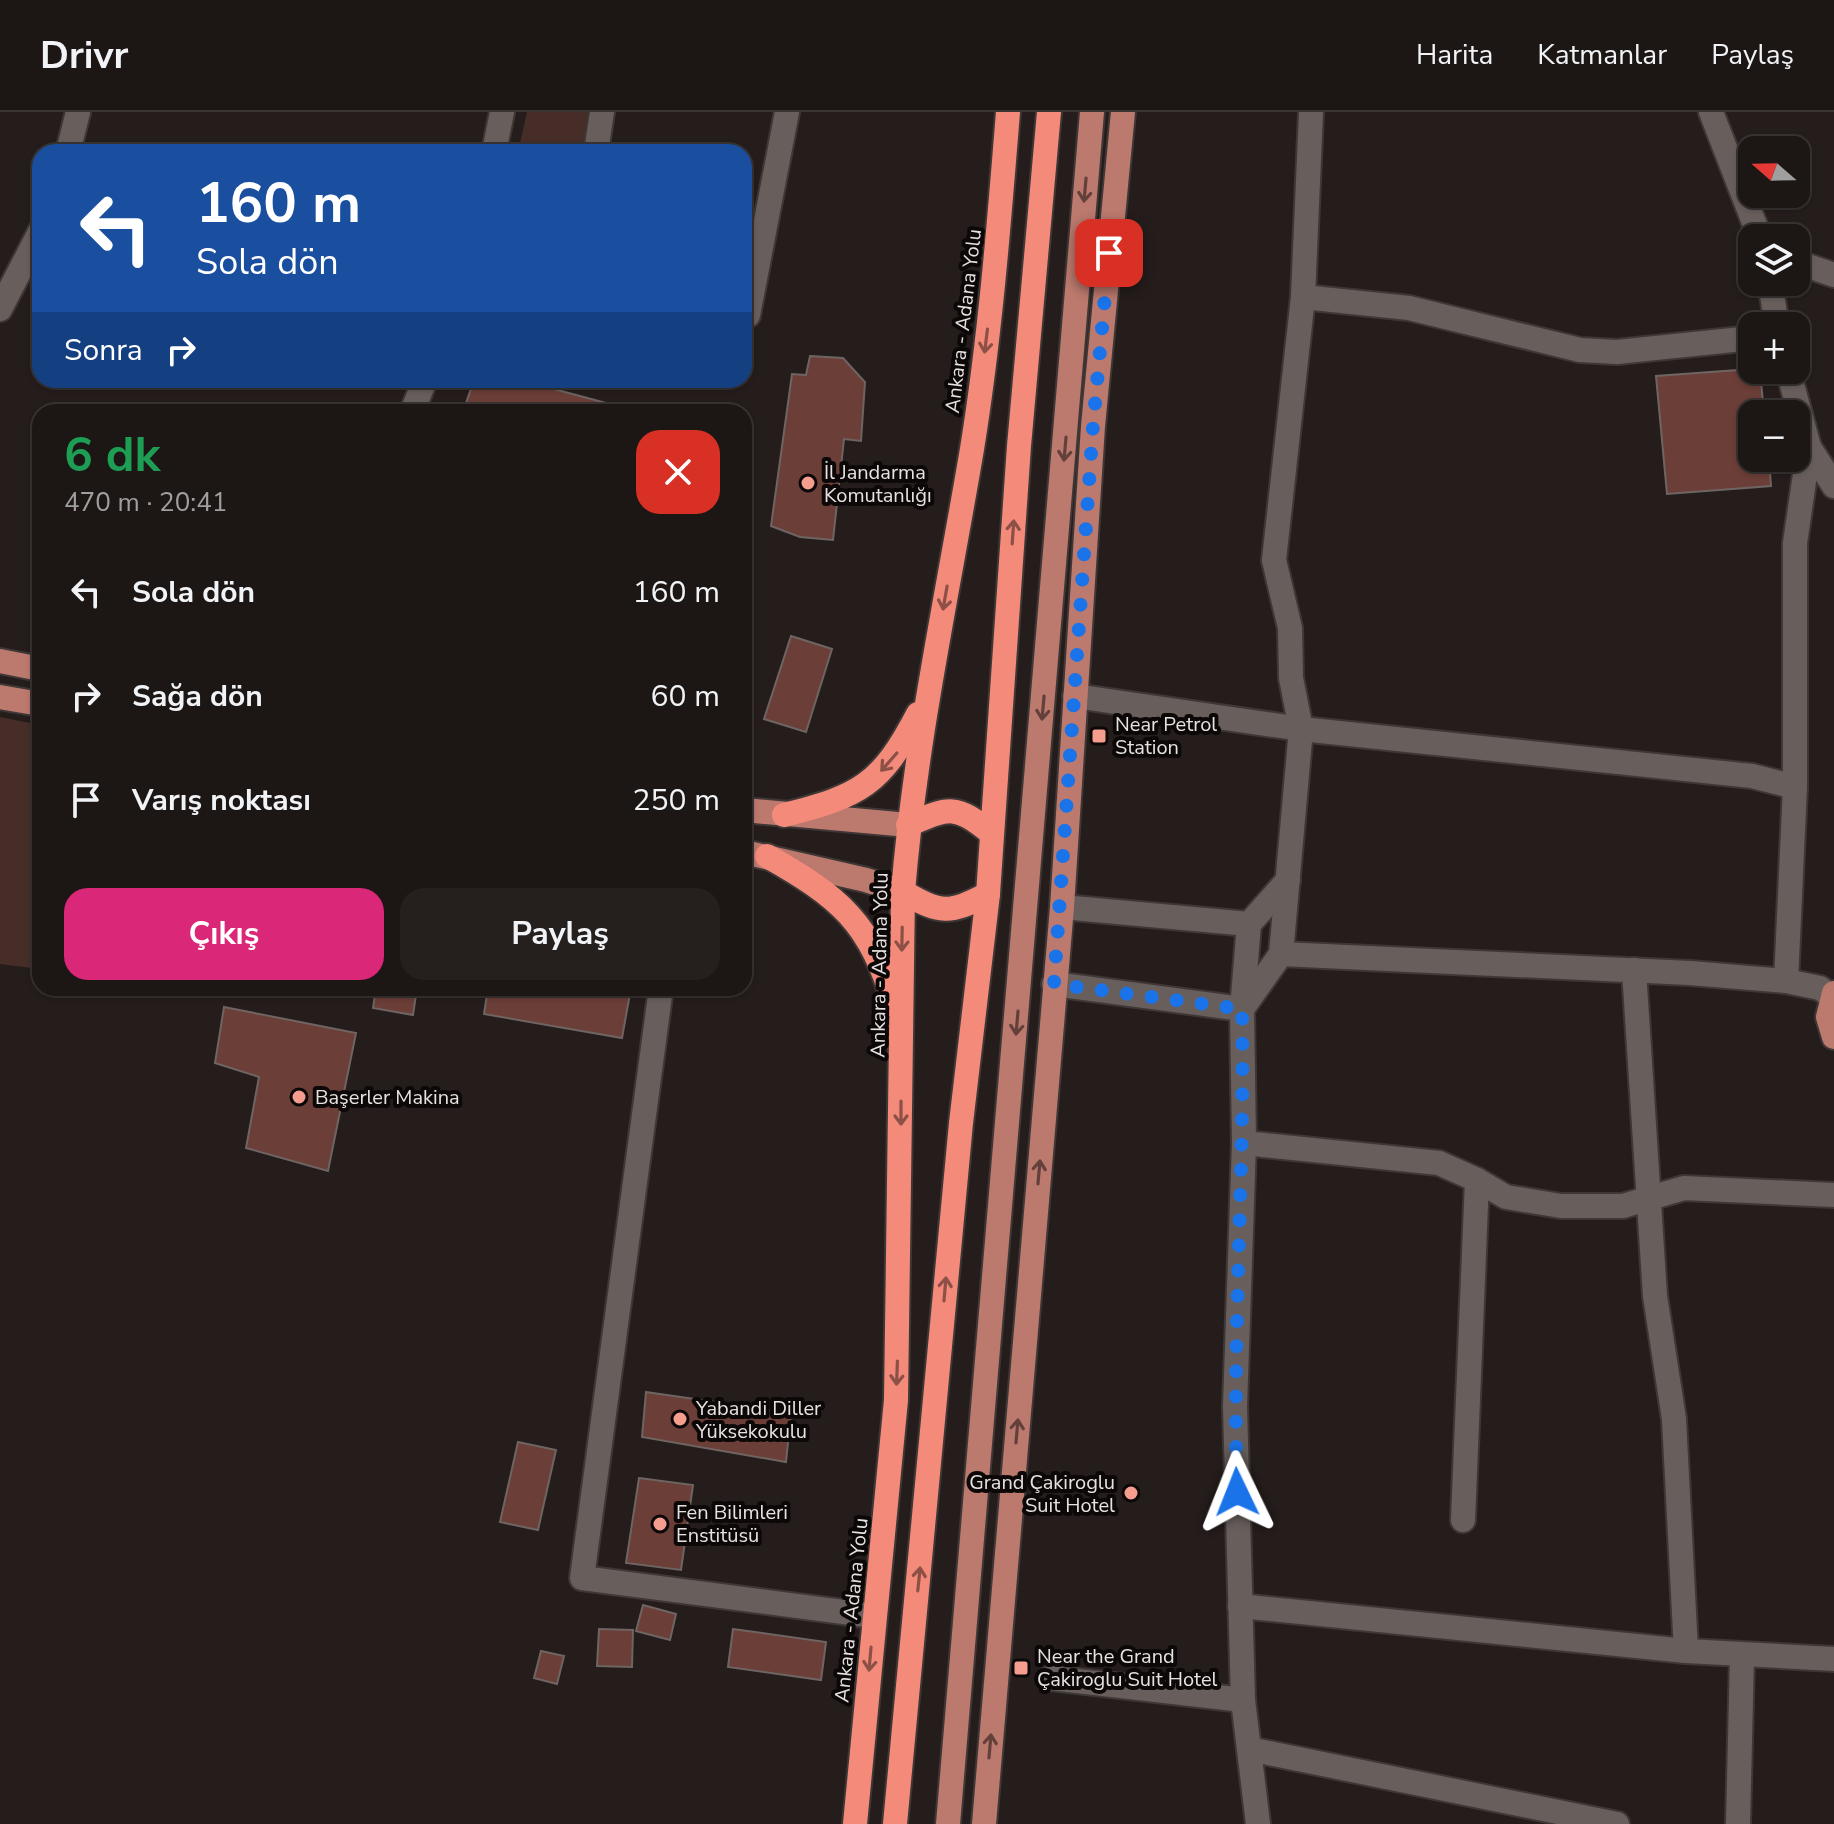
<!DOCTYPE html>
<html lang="tr">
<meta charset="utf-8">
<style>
:root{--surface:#1c1615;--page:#251f1e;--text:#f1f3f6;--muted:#a09fa0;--line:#3a3534;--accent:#db2777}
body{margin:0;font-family:"Nunito Sans",sans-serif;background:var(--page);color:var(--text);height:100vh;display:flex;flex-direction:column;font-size:30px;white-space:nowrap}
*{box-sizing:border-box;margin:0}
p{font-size:26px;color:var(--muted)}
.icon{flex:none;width:44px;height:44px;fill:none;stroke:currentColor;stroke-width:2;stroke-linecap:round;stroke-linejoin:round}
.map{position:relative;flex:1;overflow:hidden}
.details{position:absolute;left:32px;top:292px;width:720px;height:592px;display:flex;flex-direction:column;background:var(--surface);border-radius:24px;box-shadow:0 2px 6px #0004,0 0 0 2px var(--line)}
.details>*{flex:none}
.banner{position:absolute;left:32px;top:32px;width:720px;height:244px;border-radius:24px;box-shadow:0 2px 6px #0004,0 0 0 2px var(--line);background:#1a4fa0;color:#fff;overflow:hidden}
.needle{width:52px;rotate:290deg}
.tools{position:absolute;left:1738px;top:24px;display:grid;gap:16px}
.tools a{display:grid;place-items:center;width:72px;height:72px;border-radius:16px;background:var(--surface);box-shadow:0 2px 6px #0004,0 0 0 2px var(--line);font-size:40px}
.pin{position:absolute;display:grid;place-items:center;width:68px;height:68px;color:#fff;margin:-34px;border-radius:16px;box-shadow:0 4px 12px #0006}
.me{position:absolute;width:88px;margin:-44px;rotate:358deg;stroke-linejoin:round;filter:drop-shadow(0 0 6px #0008)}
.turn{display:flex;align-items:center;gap:28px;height:168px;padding:0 32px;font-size:36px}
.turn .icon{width:104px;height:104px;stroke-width:2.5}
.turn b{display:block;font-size:56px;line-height:68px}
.then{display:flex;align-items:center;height:76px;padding:0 32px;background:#0003;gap:16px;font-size:30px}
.round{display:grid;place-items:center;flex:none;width:84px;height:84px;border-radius:24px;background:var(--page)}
.overview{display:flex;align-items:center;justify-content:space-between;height:136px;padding:0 32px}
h1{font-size:48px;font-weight:700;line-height:60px;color:#1e9e55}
.cta{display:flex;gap:16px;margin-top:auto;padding:16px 32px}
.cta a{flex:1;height:92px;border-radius:24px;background:var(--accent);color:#fff;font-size:32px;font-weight:700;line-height:92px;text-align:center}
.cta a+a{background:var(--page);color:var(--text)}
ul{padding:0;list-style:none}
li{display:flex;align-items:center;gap:24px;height:104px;padding:0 32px}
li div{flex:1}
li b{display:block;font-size:30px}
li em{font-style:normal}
header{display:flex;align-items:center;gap:48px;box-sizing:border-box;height:112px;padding:0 40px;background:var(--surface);border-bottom:2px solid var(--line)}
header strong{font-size:38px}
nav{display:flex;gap:44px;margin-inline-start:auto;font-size:28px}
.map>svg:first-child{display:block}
.green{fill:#472d28}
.building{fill:#6b3e37;stroke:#6e6563;stroke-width:2}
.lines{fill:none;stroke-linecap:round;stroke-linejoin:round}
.minor-casing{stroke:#3e3736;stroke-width:28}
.major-casing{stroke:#3e3736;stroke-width:28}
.highway-casing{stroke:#3e3736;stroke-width:28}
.minor{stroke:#685f5d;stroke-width:24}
.major{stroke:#bc796e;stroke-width:24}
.highway{stroke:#f48a7a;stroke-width:24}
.oneway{stroke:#64403b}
.oneway2{stroke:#8c5047}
.route{stroke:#1a73e8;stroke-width:14;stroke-dasharray:0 25.2}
.poi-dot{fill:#f59d8f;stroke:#0c0808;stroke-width:3}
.labels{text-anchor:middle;stroke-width:8;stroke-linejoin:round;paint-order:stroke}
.street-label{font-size:20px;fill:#e7e2e1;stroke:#0c0808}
.poi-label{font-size:20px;fill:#e7e2e1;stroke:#0c0808;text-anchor:start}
</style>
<header>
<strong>Drivr</strong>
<nav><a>Harita</a><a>Katmanlar</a><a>Paylaş</a></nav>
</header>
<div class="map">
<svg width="1834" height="1712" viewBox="0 0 1834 1712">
<rect width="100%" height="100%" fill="#251d1c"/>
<g class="green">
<polygon points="527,0 589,0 583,40 518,40"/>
<polygon points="0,605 40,613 40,857 0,852"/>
</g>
<g class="building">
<polygon points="810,244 843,246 865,270 861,329 844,327 833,428 800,425 771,414 792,262 806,263"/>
<polygon points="1752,257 1760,258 1764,302 1752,302 1752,346 1769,346 1771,374 1667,382 1656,264"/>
<polygon points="474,268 541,268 539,273 621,295 621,300 463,300"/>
<polygon points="791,524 832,537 806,620 764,607"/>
<polygon points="376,876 417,876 413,903 373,896"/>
<polygon points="488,876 631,876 622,926 484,902"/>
<polygon points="224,895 356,921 328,1059 246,1036 259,965 215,951"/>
<polygon points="646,1280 791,1301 786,1350 642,1325"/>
<polygon points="518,1330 556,1338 538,1418 500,1410"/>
<polygon points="639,1366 693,1373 681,1458 626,1451"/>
<polygon points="643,1493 676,1502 670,1528 636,1519"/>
<polygon points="599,1517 633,1518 632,1555 597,1554"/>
<polygon points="733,1517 826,1530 821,1568 728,1555"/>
<polygon points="541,1539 564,1544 557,1572 534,1566"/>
</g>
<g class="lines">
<g class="minor-casing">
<g id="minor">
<polyline points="1711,0 1760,126"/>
<polyline points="68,40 78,0"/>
<polyline points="494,40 502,0"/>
<polyline points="596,40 602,0"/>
<polyline points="1796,150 1834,163"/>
<polyline points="1770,170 1777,214"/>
<polyline points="1303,185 1409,196 1580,238 1617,240 1752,226"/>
<polyline points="0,197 40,120"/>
<polyline points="744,202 748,203 787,0"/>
<polyline points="1788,258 1809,335 1834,374"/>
<polyline points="412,300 425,268"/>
<polyline points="1075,584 1301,617 1752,664 1795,675"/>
<polyline points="1062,795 1249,812"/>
<polyline points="1281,842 1690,861 1786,869 1820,876 1832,885"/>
<polyline points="1634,858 1655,1184 1674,1307 1686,1539"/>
<polyline points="1786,869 1795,675 1795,431 1809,335"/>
<polyline points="1054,872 1242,897 1281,842 1301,617 1291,566 1290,516 1274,448 1303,185 1311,0"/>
<polyline points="661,876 582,1466 874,1504"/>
<polyline points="1244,1031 1439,1051 1477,1068 1463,1408"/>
<polyline points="1477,1068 1506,1085 1561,1094 1623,1094 1684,1076 1834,1083"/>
<polyline points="1240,1494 1686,1539 1834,1547"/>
<polyline points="1051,1566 1243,1588"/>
<polyline points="1249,1637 1617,1712"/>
<polyline points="1258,1712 1243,1588 1235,1294 1244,1031 1242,897 1249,812 1288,768"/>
<polyline points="1738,1712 1742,1544"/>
</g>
</g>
<g class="major-casing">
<g id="major">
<polyline points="0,549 40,557"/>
<polyline points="0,585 40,592"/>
<polyline points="744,698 908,713"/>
<polyline points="744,740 866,768 903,780"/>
<polyline points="1834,881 1828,905 1834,925"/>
<polyline points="948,1712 1092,0"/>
<polyline points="984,1712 1062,795 1093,314 1123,0"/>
</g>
</g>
<g class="highway-casing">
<g id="highway">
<path d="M 784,703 C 860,684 881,673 918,602"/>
<path d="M 908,713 C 950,695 955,692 991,721"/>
<path d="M 767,744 C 838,784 872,811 894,893"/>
<path d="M 903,780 C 941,802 949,802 988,782"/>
<path d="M 855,1712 L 896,1288 L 903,780 C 915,631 947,485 972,337 C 990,226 999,112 1008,0"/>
<polyline points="895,1712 961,1011 988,782 1019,334 1049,0"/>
</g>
</g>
<use href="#minor" class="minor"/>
<use href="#major" class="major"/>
<use href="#highway" class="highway"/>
</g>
<defs><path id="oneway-shaft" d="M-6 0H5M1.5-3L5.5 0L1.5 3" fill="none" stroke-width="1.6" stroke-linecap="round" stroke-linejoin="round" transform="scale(2)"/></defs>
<g class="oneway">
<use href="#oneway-shaft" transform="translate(1085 78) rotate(95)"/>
<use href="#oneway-shaft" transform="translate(1065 337) rotate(95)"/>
<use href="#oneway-shaft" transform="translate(1043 596) rotate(95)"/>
<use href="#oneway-shaft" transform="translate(1017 911) rotate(95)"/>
<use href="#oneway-shaft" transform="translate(1039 1060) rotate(-85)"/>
<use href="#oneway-shaft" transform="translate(1017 1319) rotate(-85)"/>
<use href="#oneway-shaft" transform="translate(990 1634) rotate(-85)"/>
</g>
<g class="oneway2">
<use href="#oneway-shaft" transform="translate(986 229) rotate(97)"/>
<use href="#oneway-shaft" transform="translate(1013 420) rotate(-86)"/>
<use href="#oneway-shaft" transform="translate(945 486) rotate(100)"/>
<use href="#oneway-shaft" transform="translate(889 650) rotate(131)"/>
<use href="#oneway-shaft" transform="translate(902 827) rotate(91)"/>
<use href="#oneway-shaft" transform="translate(901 1001) rotate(90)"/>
<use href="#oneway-shaft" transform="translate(945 1177) rotate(-85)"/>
<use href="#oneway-shaft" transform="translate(897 1261) rotate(92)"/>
<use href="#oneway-shaft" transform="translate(919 1467) rotate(-84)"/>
<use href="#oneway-shaft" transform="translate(870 1547) rotate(95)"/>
</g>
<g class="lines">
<path class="route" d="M 1109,141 L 1093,314 L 1054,872 L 1242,897 C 1245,1058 1232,1219 1237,1380"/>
</g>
<g class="poi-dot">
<circle cx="808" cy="371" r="8"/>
<rect x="1091" y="616" width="16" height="16" rx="4"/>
<circle cx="299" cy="985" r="8"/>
<circle cx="680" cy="1307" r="8"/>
<circle cx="1131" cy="1381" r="8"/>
<circle cx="660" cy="1412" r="8"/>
<rect x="1013" y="1548" width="16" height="16" rx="4"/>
</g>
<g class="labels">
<g class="street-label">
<text transform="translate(963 209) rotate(-83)" y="7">Ankara - Adana Yolu</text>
<text transform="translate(879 853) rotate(-89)" y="7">Ankara - Adana Yolu</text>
<text transform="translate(851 1498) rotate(-84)" y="7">Ankara - Adana Yolu</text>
</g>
<g class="poi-label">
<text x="824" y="367">İl Jandarma<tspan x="824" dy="23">Komutanlığı</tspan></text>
<text x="1115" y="619">Near Petrol<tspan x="1115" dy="23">Station</tspan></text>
<text x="315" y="992">Başerler Makina</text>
<text x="696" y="1303">Yabandi Diller<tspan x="696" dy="23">Yüksekokulu</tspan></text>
<text x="1115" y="1377" text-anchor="end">Grand Çakiroglu<tspan x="1115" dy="23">Suit Hotel</tspan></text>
<text x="676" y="1407">Fen Bilimleri<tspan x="676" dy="23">Enstitüsü</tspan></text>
<text x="1037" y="1551">Near the Grand<tspan x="1037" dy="23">Çakiroglu Suit Hotel</tspan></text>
</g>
</g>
</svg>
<div class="tools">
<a><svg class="needle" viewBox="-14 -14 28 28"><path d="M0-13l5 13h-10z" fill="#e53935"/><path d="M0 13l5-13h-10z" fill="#a09fa0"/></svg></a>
<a><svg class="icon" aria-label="layers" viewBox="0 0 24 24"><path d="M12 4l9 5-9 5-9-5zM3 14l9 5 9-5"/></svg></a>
<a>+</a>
<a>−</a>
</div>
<div class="pin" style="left:1109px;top:141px;background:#d93025"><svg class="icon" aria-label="arrive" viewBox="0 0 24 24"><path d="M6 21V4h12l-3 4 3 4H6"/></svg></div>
<svg class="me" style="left:1237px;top:1380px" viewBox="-20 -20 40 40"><path d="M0-17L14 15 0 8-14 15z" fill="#1a73e8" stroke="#fff" stroke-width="4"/></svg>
<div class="banner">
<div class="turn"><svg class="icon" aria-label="left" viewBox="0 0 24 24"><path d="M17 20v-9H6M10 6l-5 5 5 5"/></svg><div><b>160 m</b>Sola dön</div></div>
<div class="then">Sonra<svg class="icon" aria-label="right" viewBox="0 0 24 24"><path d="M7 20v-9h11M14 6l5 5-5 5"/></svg></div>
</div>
<section class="details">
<div class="overview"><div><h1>6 dk</h1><p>470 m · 20:41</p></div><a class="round" style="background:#d93025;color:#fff"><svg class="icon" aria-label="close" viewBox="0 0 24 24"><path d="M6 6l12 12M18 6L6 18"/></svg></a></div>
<ul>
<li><svg class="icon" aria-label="left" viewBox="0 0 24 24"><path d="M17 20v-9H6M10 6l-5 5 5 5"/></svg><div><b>Sola dön</b></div><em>160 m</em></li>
<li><svg class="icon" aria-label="right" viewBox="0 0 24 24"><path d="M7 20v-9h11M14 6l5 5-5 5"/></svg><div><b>Sağa dön</b></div><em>60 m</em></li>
<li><svg class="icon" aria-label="arrive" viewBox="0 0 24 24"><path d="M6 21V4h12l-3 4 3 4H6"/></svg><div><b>Varış noktası</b></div><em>250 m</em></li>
</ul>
<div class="cta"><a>Çıkış</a><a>Paylaş</a></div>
</section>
</div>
